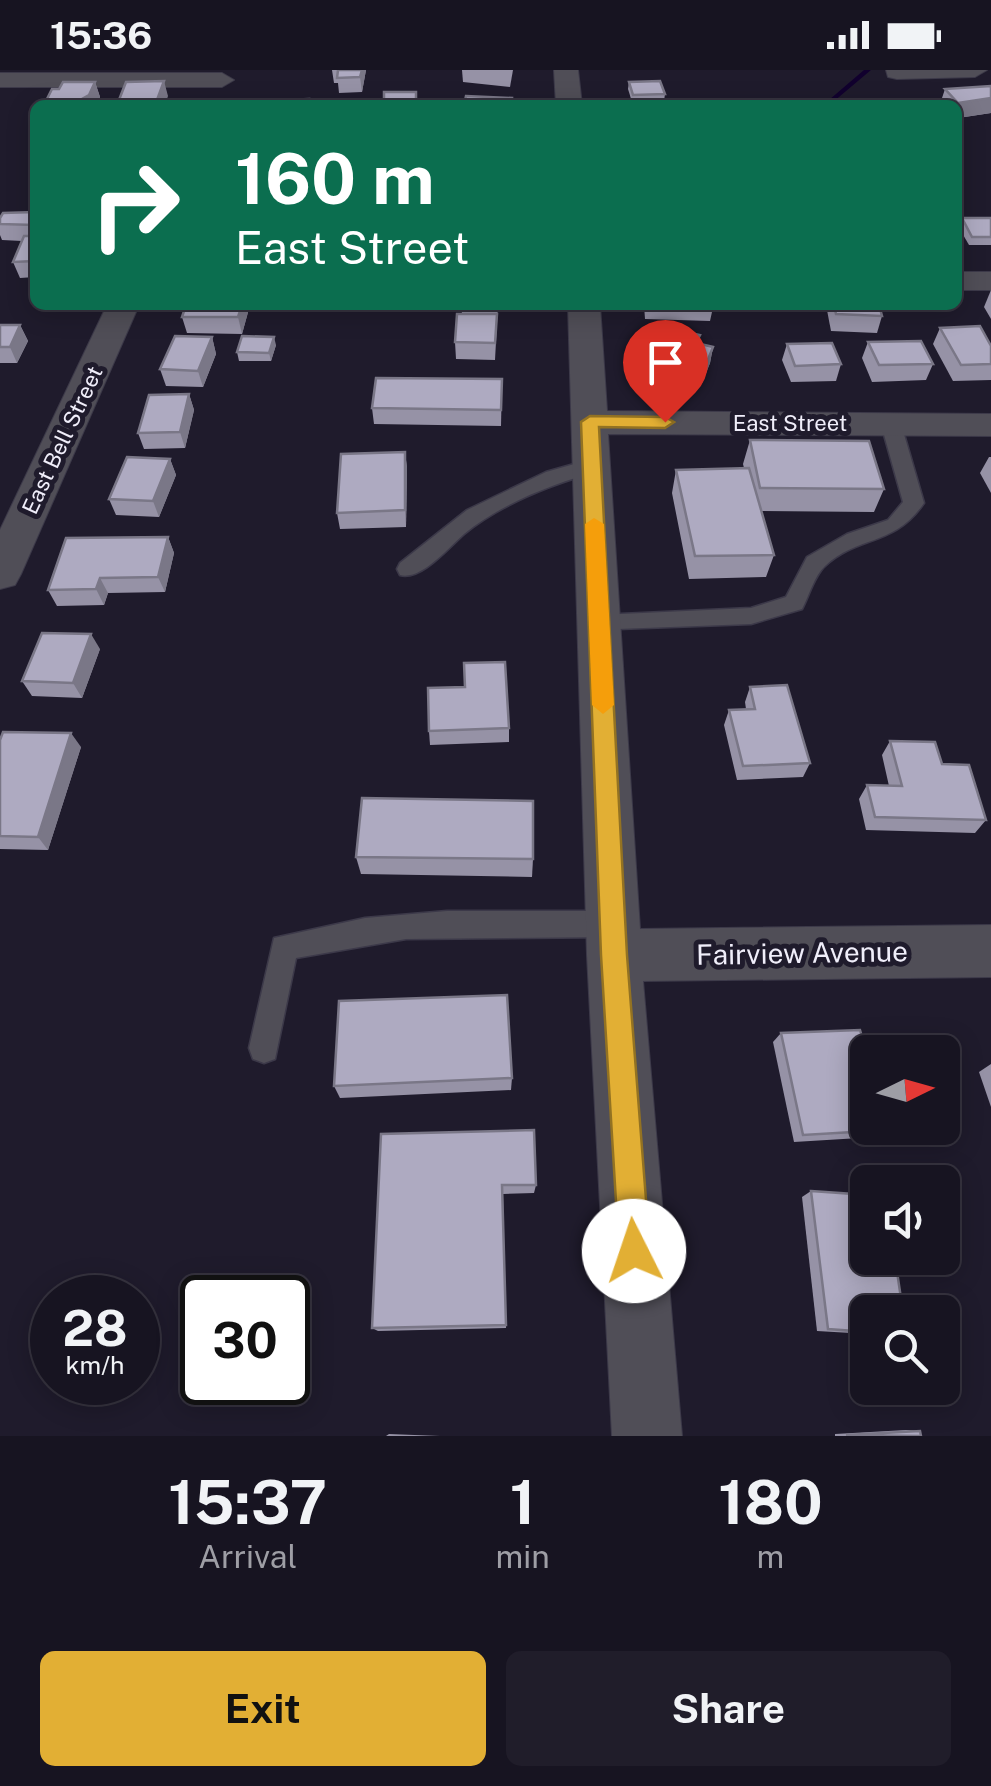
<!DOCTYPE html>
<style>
:root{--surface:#171421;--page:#201d2a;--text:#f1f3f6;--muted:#9e9ea5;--line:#36333f;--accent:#e2af34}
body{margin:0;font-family:"Public Sans",sans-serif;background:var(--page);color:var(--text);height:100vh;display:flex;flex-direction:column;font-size:38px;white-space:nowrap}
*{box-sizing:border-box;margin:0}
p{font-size:32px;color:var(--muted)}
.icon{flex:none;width:55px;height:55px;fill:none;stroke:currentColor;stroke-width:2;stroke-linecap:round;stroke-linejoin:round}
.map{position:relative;height:1366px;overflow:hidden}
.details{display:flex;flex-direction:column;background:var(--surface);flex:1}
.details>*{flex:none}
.banner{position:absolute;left:30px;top:30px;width:932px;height:210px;border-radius:15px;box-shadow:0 5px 25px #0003,0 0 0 2px var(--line);background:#0b6e4f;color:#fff;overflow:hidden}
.needle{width:65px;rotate:85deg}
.buttons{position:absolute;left:850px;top:965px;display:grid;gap:20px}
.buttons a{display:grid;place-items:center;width:110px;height:110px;border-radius:15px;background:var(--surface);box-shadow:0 5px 25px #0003,0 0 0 2px var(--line);font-size:50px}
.speed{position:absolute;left:30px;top:1205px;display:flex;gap:20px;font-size:50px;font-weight:700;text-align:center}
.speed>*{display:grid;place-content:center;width:130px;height:130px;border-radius:50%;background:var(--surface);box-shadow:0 5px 25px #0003,0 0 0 2px var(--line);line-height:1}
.speed small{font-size:25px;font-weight:400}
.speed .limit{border:5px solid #111;border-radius:15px;background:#fff;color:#111}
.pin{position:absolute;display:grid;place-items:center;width:85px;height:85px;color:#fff;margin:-102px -42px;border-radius:50% 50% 50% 0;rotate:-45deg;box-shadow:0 0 10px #0007}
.pin .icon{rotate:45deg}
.me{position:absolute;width:110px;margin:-55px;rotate:356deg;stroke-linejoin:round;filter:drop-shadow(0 0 8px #0008)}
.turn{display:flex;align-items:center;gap:35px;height:210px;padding:0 40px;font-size:45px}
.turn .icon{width:130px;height:130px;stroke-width:2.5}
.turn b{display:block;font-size:70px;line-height:85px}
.eta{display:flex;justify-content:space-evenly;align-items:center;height:170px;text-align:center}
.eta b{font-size:60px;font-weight:700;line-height:70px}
.button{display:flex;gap:20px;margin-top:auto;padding:20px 40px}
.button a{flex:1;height:115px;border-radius:15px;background:var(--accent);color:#111;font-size:40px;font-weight:700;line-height:115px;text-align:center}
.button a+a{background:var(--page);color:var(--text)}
.status{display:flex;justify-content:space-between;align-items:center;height:70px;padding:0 50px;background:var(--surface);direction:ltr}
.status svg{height:28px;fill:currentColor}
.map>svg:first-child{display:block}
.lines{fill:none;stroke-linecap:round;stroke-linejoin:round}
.stream{fill:#11002e;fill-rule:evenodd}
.lane-casing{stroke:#3c3949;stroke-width:3}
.street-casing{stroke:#3c3949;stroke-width:2}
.lane{fill:#504e57;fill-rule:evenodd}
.street{fill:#504e57;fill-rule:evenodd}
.wall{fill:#9692a6}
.shaded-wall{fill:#7a7787}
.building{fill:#aeaac1;stroke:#7a7787;stroke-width:2.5}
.route{fill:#e2af34;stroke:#937222;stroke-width:2.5}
.slow{fill:#f59e0b}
.labels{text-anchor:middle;stroke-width:10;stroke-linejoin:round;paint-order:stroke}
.far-street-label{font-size:22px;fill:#f0eefa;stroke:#1f1b2c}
.street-label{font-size:28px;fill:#f0eefa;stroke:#1f1b2c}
</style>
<div class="status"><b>15:36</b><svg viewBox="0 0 49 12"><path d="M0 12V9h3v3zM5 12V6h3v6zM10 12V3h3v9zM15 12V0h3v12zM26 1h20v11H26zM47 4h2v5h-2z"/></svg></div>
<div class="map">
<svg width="991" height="1366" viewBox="0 0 991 1366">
<rect width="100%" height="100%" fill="#1f1b2c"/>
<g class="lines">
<polygon class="stream" points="864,0 871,0 833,32 829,32 829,30"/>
<g class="lane-casing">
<g id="lane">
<path d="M 891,348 L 901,354 L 924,433 C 894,477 858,465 825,496 C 814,506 809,526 802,539 L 751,554 L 591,560 L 588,554 L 599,545 L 751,538 L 786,527 L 807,487 L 847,464 L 888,450 L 903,432 L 881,354 Z"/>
<path d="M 592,389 L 602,396 L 599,401 C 552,414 502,433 464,464 C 449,477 421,511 400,505 L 397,499 L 400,493 L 467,440 L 546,402 Z"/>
<polygon points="447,841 613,841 623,845 627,854 623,863 613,867 406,869 296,888 275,989 264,993 253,989 249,978 274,868 365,848"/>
</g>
</g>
<g class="street-casing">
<g id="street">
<polygon points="554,0 578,0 582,35 556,35"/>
<polygon points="886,0 987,0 975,7 897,9 888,7"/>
<polygon points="0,3 222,3 234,10 222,17 0,17"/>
<rect x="958" y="202" width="33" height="18"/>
<polygon points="107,235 139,235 21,504 15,515 0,519 0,460"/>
<polygon points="568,235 600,235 607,341 991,344 991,366 608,364 640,859 991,855 991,907 643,911 682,1366 612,1366 587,885"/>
</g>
</g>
<use href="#lane" class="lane"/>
<use href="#street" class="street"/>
</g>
<g class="wall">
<polygon points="332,0 366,0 362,22 339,23 338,13 334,13"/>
<polygon points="462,0 513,0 510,17 463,12"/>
<polygon points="95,12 100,27 96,35 48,35 46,31 59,19"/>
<polygon points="629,12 665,24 664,31 632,32 628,19"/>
<polygon points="991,16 991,43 958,48 958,35 940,34 945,19"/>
<polygon points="35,142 35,207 20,208 13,192 22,171 2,170 0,165 0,148"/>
<polygon points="962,148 991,148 991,175 969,175 958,156"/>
<polygon points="991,220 991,249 984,237"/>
<polygon points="250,235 242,264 187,263 182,247"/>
<polygon points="356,235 396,235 396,238 357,239"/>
<polygon points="461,235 498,235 495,290 456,289 455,272 462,244"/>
<polygon points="644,235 721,235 720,242 712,242 710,251 645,249"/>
<polygon points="826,235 879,235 882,246 877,263 831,261"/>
<polygon points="0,255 20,255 28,271 17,293 0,293"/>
<polygon points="940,258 991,276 991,310 953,311 933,274"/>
<polygon points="700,265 698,274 713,277 710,293 702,313 657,304 660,288"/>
<polygon points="212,267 216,284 203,317 166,316 160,299"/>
<polygon points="868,272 933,294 926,310 872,312 862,288"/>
<polygon points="787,274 841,294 836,311 791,312 782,290"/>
<polygon points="276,275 271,291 239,291 237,282"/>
<polygon points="502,309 501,356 374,354 372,338"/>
<polygon points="189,324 194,340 185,378 144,379 138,363"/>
<polygon points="750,370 884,419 874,442 761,441 774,485 766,507 689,509 672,423 676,400 744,398 743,394"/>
<polygon points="405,382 407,398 406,457 340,459 337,443"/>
<polygon points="989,387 991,387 991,423 980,403"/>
<polygon points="170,389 176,405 159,447 116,445 109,429"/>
<polygon points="168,467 174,483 165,522 108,523 104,535 57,536 48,520"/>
<polygon points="100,579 82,628 32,626 22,611"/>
<polygon points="465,617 509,658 509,672 430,675 429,661"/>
<polygon points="750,617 810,693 803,707 737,710 724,655 729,640 746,639 745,632"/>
<polygon points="0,670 81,677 48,780 0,779"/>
<polygon points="890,671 942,694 986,750 975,763 866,760 859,729 867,715 889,716 882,685"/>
<polygon points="356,787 533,789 532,807 361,804"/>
<polygon points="781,963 887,1060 876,1067 794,1072 773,972"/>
<polygon points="991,994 991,1037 979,1002"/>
<polygon points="512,1008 511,1020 340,1028 334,1016"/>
<polygon points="381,1064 536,1115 534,1123 503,1124 506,1258 378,1261 372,1258"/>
<polygon points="811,1121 868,1242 868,1264 817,1261 802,1127"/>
<polygon points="906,1360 920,1361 921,1366 835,1366 835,1364"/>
<polygon points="389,1364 440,1366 386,1366"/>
</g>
<g class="shaded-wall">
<polygon points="362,0 366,0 362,22 360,7"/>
<polygon points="164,11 168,26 165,35 121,35"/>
<polygon points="95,12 100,27 96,35 82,35 80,30"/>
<polygon points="991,28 991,43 958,48 958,33"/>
<polygon points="242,235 250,235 242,264 238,247"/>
<polygon points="20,255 28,271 17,293 10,277"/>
<polygon points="212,267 216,284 203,317 198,301"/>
<polygon points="274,267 276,275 271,291 269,283"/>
<polygon points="713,277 710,293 702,313 705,297"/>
<polygon points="189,324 194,340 185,378 180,362"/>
<polygon points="405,382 407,398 406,457 405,440"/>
<polygon points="170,389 176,405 159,447 153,431"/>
<polygon points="168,467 174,483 165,522 158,507"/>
<polygon points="100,508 108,523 104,535 96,519"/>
<polygon points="91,564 100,579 82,628 73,613"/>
<polygon points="71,663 81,677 48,780 38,767"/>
</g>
<g class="building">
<polygon points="338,0 362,0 360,7 337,8"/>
<polygon points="164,11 157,30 117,35 126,12"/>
<polygon points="660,11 665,24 633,25 629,12"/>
<polygon points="63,12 95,12 89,25 80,30 46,31 52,19 59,19"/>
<polygon points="991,16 991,28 958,33 945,19"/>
<rect x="384" y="22" width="32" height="13"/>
<polygon points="466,26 512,28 511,35 464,35"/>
<polygon points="309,29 308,35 253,35 254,31"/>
<polygon points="35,142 35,155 0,154 0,148 3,143"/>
<polygon points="962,148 991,148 991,167 972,167"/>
<polygon points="24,166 35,166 35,191 13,192"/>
<polygon points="186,235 242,235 238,247 182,247"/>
<polygon points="834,235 879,235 882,246 836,244"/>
<polygon points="457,244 497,244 495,273 455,272"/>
<polygon points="0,255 20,255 10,277 0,277"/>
<polygon points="980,256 991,276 991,294 961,295 940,258"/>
<polygon points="673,259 700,265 696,273 713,277 705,297 660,288"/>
<polygon points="175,266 212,267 198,301 160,299"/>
<polygon points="242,266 274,267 269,283 237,282"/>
<polygon points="921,271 933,294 879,295 868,272"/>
<polygon points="832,273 841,294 795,296 787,274"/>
<polygon points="376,308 502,309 501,340 372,338"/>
<polygon points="189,324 180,362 138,363 149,325"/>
<polygon points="750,370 869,371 884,419 760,418"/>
<polygon points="405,382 405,440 337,443 341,384"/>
<polygon points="127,387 170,389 153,431 109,429"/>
<polygon points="749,398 774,485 695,486 676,400"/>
<polygon points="168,467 158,507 100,508 96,519 48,520 66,468"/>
<polygon points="42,563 91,564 73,613 22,611"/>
<polygon points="505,592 509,658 429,661 428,618 465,617 464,593"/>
<polygon points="787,615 810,693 743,696 729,640 755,639 750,617"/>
<polygon points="3,662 71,663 38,767 0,766 0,670"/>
<polygon points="890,671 935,672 942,694 969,695 986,750 875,747 867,715 902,716"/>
<polygon points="362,728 533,731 533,789 356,787"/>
<polygon points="507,925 512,1008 334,1016 339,931"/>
<polygon points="860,960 868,987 868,1058 887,1058 887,1060 803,1065 781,963"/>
<polygon points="534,1060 536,1115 502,1115 506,1255 372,1258 381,1064"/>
<polygon points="811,1121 868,1125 868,1188 895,1188 903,1242 868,1242 868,1262 828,1259"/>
<polygon points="920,1361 921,1366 846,1365"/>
</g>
<polygon class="route" points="590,346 665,347 674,352 665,358 599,357 627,885 650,1181 645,1192 634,1196 623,1192 619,1181 601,885 581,352"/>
<polygon class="slow" points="594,448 604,454 614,635 603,644 592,635 585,454"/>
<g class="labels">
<g class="far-street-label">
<text x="790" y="361">East Street</text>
<text transform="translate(62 370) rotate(-65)" y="8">East Bell Street</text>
</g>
<g class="street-label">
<text transform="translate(802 883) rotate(-1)" y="10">Fairview Avenue</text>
</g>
</g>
</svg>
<div class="buttons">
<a><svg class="needle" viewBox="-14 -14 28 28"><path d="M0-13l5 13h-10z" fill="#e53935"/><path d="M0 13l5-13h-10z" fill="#9e9ea5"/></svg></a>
<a><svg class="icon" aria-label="sound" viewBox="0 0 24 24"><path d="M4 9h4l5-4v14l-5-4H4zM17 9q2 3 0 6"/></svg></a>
<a><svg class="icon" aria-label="search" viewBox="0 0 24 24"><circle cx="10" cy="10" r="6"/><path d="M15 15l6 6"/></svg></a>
</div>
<div class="speed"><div>28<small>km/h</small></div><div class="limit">30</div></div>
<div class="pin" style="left:665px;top:352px;background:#d93025"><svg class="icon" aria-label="arrive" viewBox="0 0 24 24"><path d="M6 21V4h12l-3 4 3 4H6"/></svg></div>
<svg class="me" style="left:634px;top:1181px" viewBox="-20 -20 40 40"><circle r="19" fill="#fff"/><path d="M0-13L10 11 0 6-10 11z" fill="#e2af34"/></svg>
<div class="banner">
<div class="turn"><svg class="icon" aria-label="right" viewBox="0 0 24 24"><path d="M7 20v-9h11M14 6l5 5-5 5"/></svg><div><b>160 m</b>East Street</div></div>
</div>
</div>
<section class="details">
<div class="eta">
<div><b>15:37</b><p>Arrival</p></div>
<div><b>1</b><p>min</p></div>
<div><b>180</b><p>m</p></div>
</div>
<div class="button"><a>Exit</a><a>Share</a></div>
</section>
